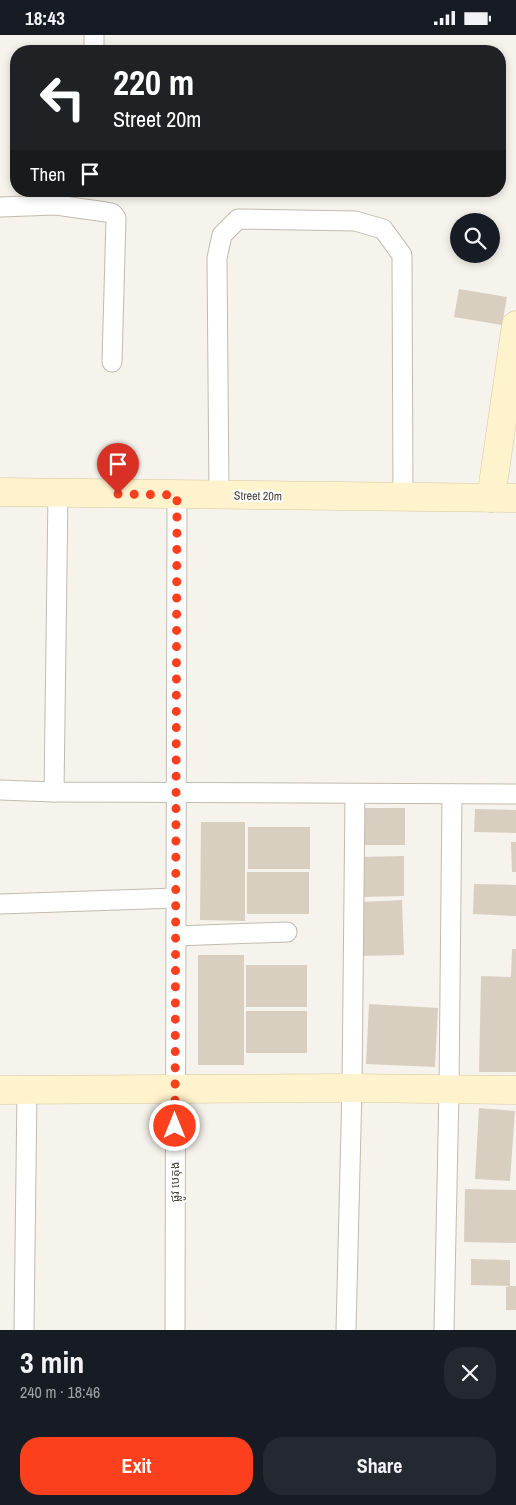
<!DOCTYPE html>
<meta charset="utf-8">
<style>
:root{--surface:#171b24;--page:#242831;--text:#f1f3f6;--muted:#9ea1a6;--accent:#fc3f1d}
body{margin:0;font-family:"Archivo Narrow","Noto Sans Khmer",sans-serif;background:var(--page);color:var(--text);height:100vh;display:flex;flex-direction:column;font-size:19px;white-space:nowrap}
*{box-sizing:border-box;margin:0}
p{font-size:16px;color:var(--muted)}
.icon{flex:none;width:28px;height:28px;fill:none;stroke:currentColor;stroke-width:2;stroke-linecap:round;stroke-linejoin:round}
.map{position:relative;height:1295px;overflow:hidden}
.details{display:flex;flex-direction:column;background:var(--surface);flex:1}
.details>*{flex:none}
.guide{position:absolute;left:10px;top:10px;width:496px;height:152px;border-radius:20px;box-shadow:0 2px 8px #0003;background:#202124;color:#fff;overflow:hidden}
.controls{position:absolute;left:450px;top:178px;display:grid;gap:10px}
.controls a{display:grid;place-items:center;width:50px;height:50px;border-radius:50%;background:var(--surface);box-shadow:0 2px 8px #0003;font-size:25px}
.pin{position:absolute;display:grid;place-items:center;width:42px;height:42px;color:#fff;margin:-51px -21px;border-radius:50% 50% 50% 0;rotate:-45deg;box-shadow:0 0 5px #0007}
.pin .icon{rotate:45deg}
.me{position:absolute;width:55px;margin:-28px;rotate:0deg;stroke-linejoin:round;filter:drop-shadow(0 0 4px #0008)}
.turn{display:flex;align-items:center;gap:18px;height:105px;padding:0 20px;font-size:22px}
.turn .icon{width:65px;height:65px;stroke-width:2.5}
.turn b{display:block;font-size:35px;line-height:42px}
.then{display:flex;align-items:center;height:48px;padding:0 20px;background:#0003;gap:10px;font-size:19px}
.round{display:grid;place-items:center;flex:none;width:52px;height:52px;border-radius:20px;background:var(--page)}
.head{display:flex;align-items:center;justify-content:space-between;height:85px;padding:0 20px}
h1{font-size:30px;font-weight:800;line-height:38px}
.cta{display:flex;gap:10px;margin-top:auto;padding:10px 20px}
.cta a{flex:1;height:58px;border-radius:20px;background:var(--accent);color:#fff;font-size:20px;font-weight:800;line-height:58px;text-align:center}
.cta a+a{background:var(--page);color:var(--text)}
.status{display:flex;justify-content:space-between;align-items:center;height:35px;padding:0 25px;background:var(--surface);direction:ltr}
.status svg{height:14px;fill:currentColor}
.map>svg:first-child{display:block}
.building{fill:#d8cfc1}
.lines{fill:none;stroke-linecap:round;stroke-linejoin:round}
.street-casing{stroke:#c2bbae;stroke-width:21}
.secondary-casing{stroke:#d6c79b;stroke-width:29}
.street{stroke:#fff;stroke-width:19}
.secondary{stroke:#fff3cd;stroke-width:28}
.route{stroke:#fc3f1d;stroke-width:9;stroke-dasharray:0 16.2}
.labels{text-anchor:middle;stroke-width:4;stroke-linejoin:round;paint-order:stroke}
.street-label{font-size:12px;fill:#4b4439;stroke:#fff}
</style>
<div class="status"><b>18:43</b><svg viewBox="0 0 49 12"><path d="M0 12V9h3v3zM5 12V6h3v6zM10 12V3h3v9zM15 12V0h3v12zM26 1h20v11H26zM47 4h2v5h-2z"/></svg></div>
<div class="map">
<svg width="516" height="1295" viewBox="0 0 516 1295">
<rect width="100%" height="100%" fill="#f6f3ec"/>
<g class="building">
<polygon points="459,254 507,262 502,290 454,282"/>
<rect x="360" y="773" width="45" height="37"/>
<polygon points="475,774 516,775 516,798 474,797"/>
<polygon points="201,787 245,787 245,886 200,885"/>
<rect x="248" y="792" width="62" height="42"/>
<polygon points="511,807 516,807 516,837 512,837"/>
<polygon points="404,821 404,861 362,862 361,822"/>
<rect x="247" y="837" width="62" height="42"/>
<polygon points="474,849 516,850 516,881 473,879"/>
<polygon points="402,865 404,920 360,921 358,867"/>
<polygon points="512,914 516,914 516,1037 479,1037 481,941 511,942"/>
<rect x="198" y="920" width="46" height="110"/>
<rect x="246" y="930" width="61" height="42"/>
<polygon points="369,969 438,973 435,1032 366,1029"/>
<rect x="246" y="976" width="61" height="42"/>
<polygon points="479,1073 515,1076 510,1146 475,1144"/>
<polygon points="465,1154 516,1155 516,1208 464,1207"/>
<polygon points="471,1224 510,1225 510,1251 471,1250"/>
<polygon points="510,1251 516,1251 516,1275 506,1275 506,1252"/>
</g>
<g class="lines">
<g class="street-casing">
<g id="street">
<polyline points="94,14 94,0"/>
<polyline points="0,172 56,170 106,177 112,178 116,183 112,327"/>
<polyline points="219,460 217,223 222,200 238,184 355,186 383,194 402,220 403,462"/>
<polyline points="0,755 54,757 516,759"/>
<polyline points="54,757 58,458"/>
<polyline points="0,869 176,863"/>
<polyline points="176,901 287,897"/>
<polyline points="24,1295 27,1055"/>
<polyline points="175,1295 177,460"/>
<polyline points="346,1295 352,1053 355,759"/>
<polyline points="444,1295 449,1054 452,759"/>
</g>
</g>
<g class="secondary-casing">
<g id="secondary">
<polyline points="0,457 516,463"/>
<polyline points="491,463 516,290"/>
<polyline points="0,1055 352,1053 516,1055"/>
</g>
</g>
<use href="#street" class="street"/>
<use href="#secondary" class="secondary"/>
</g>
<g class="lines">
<polyline class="route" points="118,459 177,460 175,1091"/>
</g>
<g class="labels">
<g class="street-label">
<text transform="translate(258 461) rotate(1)" y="4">Street 20m</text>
<text transform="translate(175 1147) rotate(-90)" y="4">ផ្លូវ បេតុង</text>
</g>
</g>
</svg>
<div class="controls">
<a><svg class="icon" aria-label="search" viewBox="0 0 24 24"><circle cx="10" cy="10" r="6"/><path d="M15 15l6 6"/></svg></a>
</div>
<div class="pin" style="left:118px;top:459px;background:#d93025"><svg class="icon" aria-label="arrive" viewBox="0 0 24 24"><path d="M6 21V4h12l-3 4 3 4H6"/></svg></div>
<svg class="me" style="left:175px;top:1091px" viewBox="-20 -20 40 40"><circle r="17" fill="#fc3f1d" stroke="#fff" stroke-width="3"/><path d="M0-11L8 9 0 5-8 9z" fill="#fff"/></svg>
<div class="guide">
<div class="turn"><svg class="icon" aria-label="left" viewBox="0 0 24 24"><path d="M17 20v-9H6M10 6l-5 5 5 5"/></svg><div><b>220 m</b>Street 20m</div></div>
<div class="then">Then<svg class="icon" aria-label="arrive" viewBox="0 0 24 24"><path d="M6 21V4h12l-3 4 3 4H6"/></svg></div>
</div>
</div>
<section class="details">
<div class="head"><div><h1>3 min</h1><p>240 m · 18:46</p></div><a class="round"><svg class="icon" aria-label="close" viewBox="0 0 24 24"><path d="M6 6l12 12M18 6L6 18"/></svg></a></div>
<div class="cta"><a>Exit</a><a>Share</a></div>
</section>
